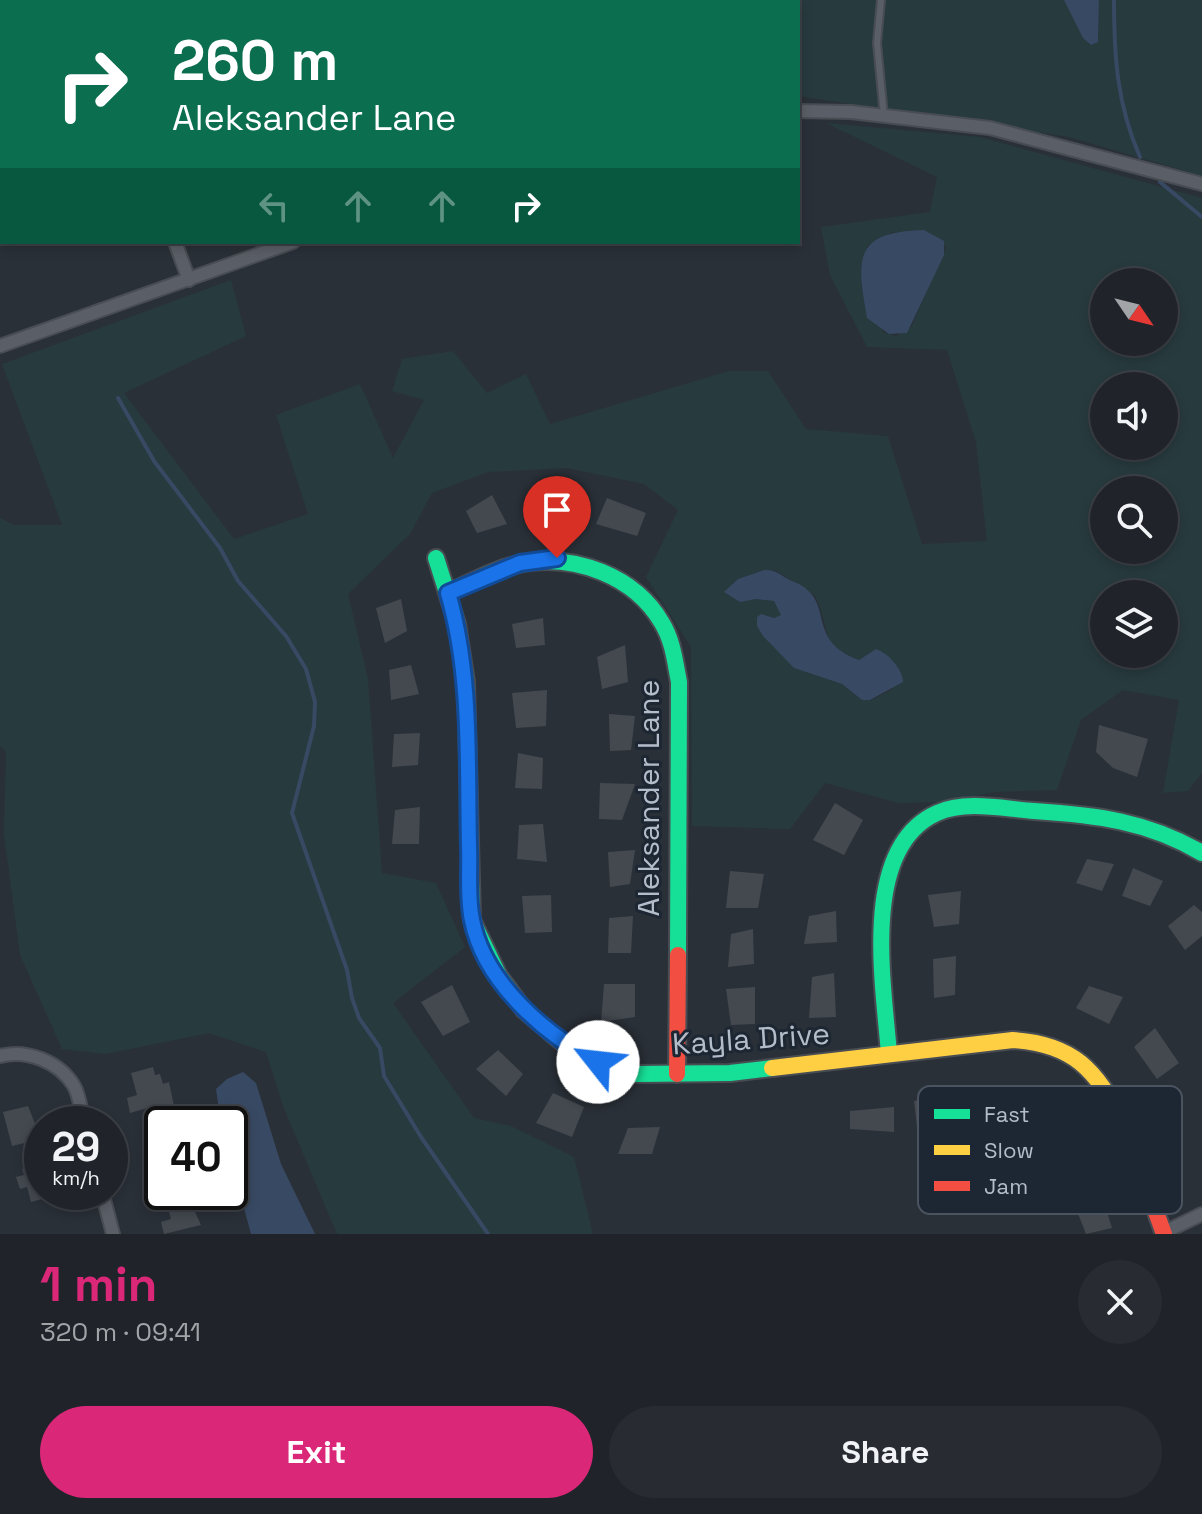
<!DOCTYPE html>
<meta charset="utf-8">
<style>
:root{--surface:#20242a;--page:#282c32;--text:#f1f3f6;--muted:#a2a4a8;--line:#3d4147;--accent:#db2777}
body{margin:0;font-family:"Space Grotesk",sans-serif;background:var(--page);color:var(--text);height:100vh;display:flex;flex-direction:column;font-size:30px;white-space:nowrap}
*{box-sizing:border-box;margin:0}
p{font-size:26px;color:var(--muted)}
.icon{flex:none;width:44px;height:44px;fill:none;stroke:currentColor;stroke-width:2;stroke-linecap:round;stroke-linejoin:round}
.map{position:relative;height:1234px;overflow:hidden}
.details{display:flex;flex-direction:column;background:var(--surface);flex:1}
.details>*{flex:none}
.hud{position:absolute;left:0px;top:0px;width:800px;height:244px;box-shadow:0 4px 12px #0003,0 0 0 2px var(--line);background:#0b6e4f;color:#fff;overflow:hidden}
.needle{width:52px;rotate:125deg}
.tools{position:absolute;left:1090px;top:268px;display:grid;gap:16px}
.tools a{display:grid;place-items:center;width:88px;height:88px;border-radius:50%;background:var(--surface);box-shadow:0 4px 12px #0003,0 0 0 2px var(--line);font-size:40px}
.speed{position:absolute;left:24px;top:1106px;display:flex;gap:16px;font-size:40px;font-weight:700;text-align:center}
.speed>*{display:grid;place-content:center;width:104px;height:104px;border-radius:50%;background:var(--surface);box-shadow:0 4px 12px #0003,0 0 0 2px var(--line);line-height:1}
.speed small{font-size:20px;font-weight:400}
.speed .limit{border:4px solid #111;border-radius:12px;background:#fff;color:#111}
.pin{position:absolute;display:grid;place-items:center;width:68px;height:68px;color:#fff;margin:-82px -34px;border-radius:50% 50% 50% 0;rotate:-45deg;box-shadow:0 0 8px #0007}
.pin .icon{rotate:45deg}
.me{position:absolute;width:88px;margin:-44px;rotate:299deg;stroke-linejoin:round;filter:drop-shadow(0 0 6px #0008)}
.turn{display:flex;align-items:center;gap:28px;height:168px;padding:0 40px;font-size:36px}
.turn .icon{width:104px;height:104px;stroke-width:2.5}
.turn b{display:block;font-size:56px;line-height:68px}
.lanes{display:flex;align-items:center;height:76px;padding:0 40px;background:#0003;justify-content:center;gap:40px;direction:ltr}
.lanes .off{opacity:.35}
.round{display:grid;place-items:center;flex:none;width:84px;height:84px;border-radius:42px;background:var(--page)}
.head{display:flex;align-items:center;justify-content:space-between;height:136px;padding:0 40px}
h1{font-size:48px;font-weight:700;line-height:60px;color:var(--accent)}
.cta{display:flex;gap:16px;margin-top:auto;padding:16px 40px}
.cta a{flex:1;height:92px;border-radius:48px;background:var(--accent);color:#fff;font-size:32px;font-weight:700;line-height:92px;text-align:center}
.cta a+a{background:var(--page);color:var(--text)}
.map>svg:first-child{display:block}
.green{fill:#273a3e;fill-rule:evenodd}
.water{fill:#384963}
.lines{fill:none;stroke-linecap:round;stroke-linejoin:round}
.stream{stroke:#384963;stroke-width:4}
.building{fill:#444950}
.lane-casing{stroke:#484c53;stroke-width:10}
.street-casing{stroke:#484c53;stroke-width:16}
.fast-casing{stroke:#484c53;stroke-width:20}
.slow-casing{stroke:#484c53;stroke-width:20}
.jam-casing{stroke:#484c53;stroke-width:20}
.lane{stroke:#5a5e66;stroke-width:6}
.street{stroke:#5a5e66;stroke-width:12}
.fast{stroke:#16e098;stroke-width:16}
.slow{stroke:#ffcf43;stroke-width:16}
.jam{stroke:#f24e42;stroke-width:16}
.route-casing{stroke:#114b97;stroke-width:20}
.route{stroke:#1a73e8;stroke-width:14}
.labels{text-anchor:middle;stroke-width:6;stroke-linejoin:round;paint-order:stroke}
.street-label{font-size:30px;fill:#b4bcc9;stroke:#1d2633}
.key{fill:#1d2633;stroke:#4a5360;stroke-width:2}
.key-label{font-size:22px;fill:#b4bcc9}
</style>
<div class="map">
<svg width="1202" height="1234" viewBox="0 0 1202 1234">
<rect width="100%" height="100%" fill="#2a3038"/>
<g class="green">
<polygon points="707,0 1064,0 1083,37 1091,45 1098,41 1099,0 1202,0 1202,176 1069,137 798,96 798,2"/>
<path d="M 826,123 L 980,137 L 1202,198 L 1202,773 L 1188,791 L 1163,793 L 1179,700 L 1123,690 L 1081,720 L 1057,790 L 997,792 L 940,802 L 899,803 L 825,783 L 790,829 L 692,826 L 691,647 L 646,577 L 678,510 L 644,484 L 567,468 L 488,472 L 432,493 L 410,534 L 348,594 L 368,679 L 382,873 L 436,883 L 465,947 L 393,1003 L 474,1118 L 511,1126 L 574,1157 L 593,1234 L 337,1234 L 283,1106 L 266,1052 L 209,1033 L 105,1054 L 62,1049 L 20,955 L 4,834 L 6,752 L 0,746 L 0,518 L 14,525 L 62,525 L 2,364 L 231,280 L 246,336 L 124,393 L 234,539 L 308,514 L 276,415 L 360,384 L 393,458 L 424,400 L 392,391 L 402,359 L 453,351 L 487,393 L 526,374 L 550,424 L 729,371 L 768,371 L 806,429 L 888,436 L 922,544 L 987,541 L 976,442 L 947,350 L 867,347 L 830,275 L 821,227 L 930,212 L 937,177 ZM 893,232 L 946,247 L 911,327 L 896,336 L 883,332 L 867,246 ZM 1104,282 L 1164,282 L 1164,342 L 1104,342 ZM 1104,386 L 1164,386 L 1164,446 L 1104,446 ZM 1104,490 L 1164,490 L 1164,550 L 1104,550 ZM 764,570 L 775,570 L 815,596 C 832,629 816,643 859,660 L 870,653 L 893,689 L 871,700 L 862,700 L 842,684 L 794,668 L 761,614 L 774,618 L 782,615 L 774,601 L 756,599 L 739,602 L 738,579 ZM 1104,594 L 1164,594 L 1164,654 L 1104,654 Z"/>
</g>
<g class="water">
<polygon points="1064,0 1099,0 1098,42 1091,45 1083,38"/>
<path d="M 924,230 L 944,241 L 944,255 L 907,333 L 889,334 L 867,318 C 856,257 854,232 924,230 Z"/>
<path d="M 764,570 C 777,569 781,576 792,581 C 839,599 802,639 859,660 L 876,649 C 888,653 903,669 903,682 L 870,700 L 862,700 L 842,684 L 794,668 L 763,636 L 757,626 L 757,617 L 761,614 L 774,618 L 781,615 L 774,601 L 756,599 L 740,602 L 724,592 L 738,579 Z"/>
<polygon points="243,1072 256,1083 281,1164 315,1234 251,1234 230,1157 230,1124 221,1124 216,1089 227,1079"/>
</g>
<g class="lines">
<g class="stream">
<path d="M 1114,0 C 1114,56 1117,105 1140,157"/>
<polyline points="1160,182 1202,217"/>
<polyline points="118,398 154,461 220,548 238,581 286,636 306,669 315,702 314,726 292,813 347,970 352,998 359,1018 380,1048 384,1076 421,1137 488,1234"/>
</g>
</g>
<g class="building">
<polygon points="569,488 567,520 532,518 536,492"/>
<polygon points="492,495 507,524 477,533 466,511"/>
<polygon points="607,498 646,513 637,536 596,524"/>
<polygon points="401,599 407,631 385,643 376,608"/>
<polygon points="543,618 545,645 516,648 512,624"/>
<polygon points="625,645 628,682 602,689 597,657"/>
<polygon points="411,665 419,694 391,700 389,670"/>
<polygon points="547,690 546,726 516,728 512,693"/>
<polygon points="609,714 635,716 631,750 610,751"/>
<polygon points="1099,725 1148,739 1137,777 1113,768 1096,752"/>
<polygon points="420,733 418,765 392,767 394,734"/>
<polygon points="518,753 543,758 542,789 515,788"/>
<polygon points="600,783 635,784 622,820 599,819"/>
<polygon points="835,803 863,820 844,855 813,840"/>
<polygon points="420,807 419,844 392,844 395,810"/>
<polygon points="543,824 547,862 517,859 519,825"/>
<polygon points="635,850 630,884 610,887 608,852"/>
<polygon points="1087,859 1114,864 1102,891 1076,883"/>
<polygon points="1133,868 1163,881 1150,906 1122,896"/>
<polygon points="730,871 764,874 758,908 726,908"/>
<polygon points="961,891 959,924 934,927 928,895"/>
<polygon points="551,895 552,932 525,933 522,896"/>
<polygon points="1194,905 1202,912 1202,936 1185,950 1168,926"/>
<polygon points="836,911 837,942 804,944 809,916"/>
<polygon points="633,916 631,953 608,953 609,918"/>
<polygon points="753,929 754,964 728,967 731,934"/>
<polygon points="956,956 955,995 934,998 933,959"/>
<polygon points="834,973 836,1017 809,1018 812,977"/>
<polygon points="604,984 635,984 635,1017 601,1022"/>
<polygon points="452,985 470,1022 443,1036 421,1002"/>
<polygon points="1089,986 1123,997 1109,1024 1076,1008"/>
<polygon points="755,987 755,1024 731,1025 726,989"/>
<polygon points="1155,1028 1179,1063 1157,1079 1134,1047"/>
<polygon points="498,1050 523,1074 506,1096 476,1069"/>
<polygon points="153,1067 155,1075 160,1074 163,1084 169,1082 176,1116 165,1119 161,1104 130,1113 127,1098 137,1095 131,1073"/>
<polygon points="955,1092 958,1127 918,1135 914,1101"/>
<polygon points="553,1093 584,1107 572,1137 536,1123"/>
<polygon points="28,1106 41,1139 12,1146 3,1112"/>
<polygon points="894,1107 894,1132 850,1129 850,1111"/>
<polygon points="660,1127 652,1154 618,1154 628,1128"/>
<polygon points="162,1129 162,1176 159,1177 156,1167 146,1170 142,1155 152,1152 147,1133"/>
<polygon points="42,1162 42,1199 31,1202 27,1187 20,1189 16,1177 24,1175 22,1169"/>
<polygon points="186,1192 201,1225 164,1234 161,1222 171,1219 164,1196"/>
<polygon points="1102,1196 1112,1228 1086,1234 1075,1206"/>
</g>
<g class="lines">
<g class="lane-casing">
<polyline id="lane" points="881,0 877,43 884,116"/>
</g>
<g class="street-casing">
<g id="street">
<polyline points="606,0 607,2"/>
<polyline points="132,2 132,0"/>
<polyline points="798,111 851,112 990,128 1202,184"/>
<polyline points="175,242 189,280"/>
<polyline points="0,346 293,242"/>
<path d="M 0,1056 C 26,1049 59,1061 74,1086 C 80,1096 81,1112 84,1124"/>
<polyline points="102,1192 113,1234"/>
<polyline points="1163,1233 1202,1214"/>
</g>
</g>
<g class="fast-casing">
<g id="fast">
<polyline points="436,558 457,624 466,682 472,920 499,976 524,1010 565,1045 598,1062 637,1074 730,1073 772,1068"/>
<path d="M 448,593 C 472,582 497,568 523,563 C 575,554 635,576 662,623 C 673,641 675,662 679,682 L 678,955"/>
<path d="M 889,1054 C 884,986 859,848 937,813 C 966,800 1004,809 1034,811 C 1096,815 1147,821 1202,853"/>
</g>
</g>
<g class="slow-casing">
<path id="slow" d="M 772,1068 L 1013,1040 C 1074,1044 1096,1070 1123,1122"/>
</g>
<g class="jam-casing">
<g id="jam">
<polyline points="677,1074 678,955"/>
<polyline points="1123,1122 1164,1234"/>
</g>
</g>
<use href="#lane" class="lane"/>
<use href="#street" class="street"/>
<use href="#fast" class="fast"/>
<use href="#slow" class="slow"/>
<use href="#jam" class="jam"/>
</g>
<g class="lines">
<g class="route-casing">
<path id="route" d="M 557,558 L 520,563 L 448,593 C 472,676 467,761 469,847 C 470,870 467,897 472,920 C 484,982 545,1035 598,1062"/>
</g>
<use href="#route" class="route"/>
</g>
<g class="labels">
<g class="street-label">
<text transform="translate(649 798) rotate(-90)" y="10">Aleksander Lane</text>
<text transform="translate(751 1039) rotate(-4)" y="10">Kayla Drive</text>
</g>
</g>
<rect x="918" y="1086" width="264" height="128" rx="12" class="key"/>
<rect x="934" y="1109" width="36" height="10" fill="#16e098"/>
<rect x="934" y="1145" width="36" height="10" fill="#ffcf43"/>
<rect x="934" y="1181" width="36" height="10" fill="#f24e42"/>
<g class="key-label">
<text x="984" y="1122">Fast</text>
<text x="984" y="1158">Slow</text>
<text x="984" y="1194">Jam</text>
</g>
</svg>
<div class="tools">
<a><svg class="needle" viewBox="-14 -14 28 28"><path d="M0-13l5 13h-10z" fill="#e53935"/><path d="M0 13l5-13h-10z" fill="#a2a4a8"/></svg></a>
<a><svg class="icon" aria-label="sound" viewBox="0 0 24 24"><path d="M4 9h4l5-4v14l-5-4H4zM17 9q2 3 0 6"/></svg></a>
<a><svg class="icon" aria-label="search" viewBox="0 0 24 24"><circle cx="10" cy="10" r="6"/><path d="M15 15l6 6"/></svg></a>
<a><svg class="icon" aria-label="layers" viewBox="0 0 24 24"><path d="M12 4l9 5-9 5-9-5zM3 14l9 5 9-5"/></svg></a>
</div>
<div class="speed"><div>29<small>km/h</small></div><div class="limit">40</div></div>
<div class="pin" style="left:557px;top:558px;background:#d93025"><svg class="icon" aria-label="arrive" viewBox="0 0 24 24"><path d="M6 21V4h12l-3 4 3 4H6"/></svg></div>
<svg class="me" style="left:598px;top:1062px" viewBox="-20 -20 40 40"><circle r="19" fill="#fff"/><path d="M0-13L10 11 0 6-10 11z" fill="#1a73e8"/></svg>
<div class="hud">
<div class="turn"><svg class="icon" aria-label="right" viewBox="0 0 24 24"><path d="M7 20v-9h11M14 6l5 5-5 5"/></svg><div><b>260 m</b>Aleksander Lane</div></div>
<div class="lanes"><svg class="icon off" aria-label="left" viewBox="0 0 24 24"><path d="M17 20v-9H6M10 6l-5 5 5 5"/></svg><svg class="icon off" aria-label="ahead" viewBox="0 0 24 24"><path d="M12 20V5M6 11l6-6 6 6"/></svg><svg class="icon off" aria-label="ahead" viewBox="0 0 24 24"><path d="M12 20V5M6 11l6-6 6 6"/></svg><svg class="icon" aria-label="right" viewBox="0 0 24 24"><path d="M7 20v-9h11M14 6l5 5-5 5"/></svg></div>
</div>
</div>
<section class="details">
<div class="head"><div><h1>1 min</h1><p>320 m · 09:41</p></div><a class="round"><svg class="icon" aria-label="close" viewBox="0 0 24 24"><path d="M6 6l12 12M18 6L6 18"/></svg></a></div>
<div class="cta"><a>Exit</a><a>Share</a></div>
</section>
